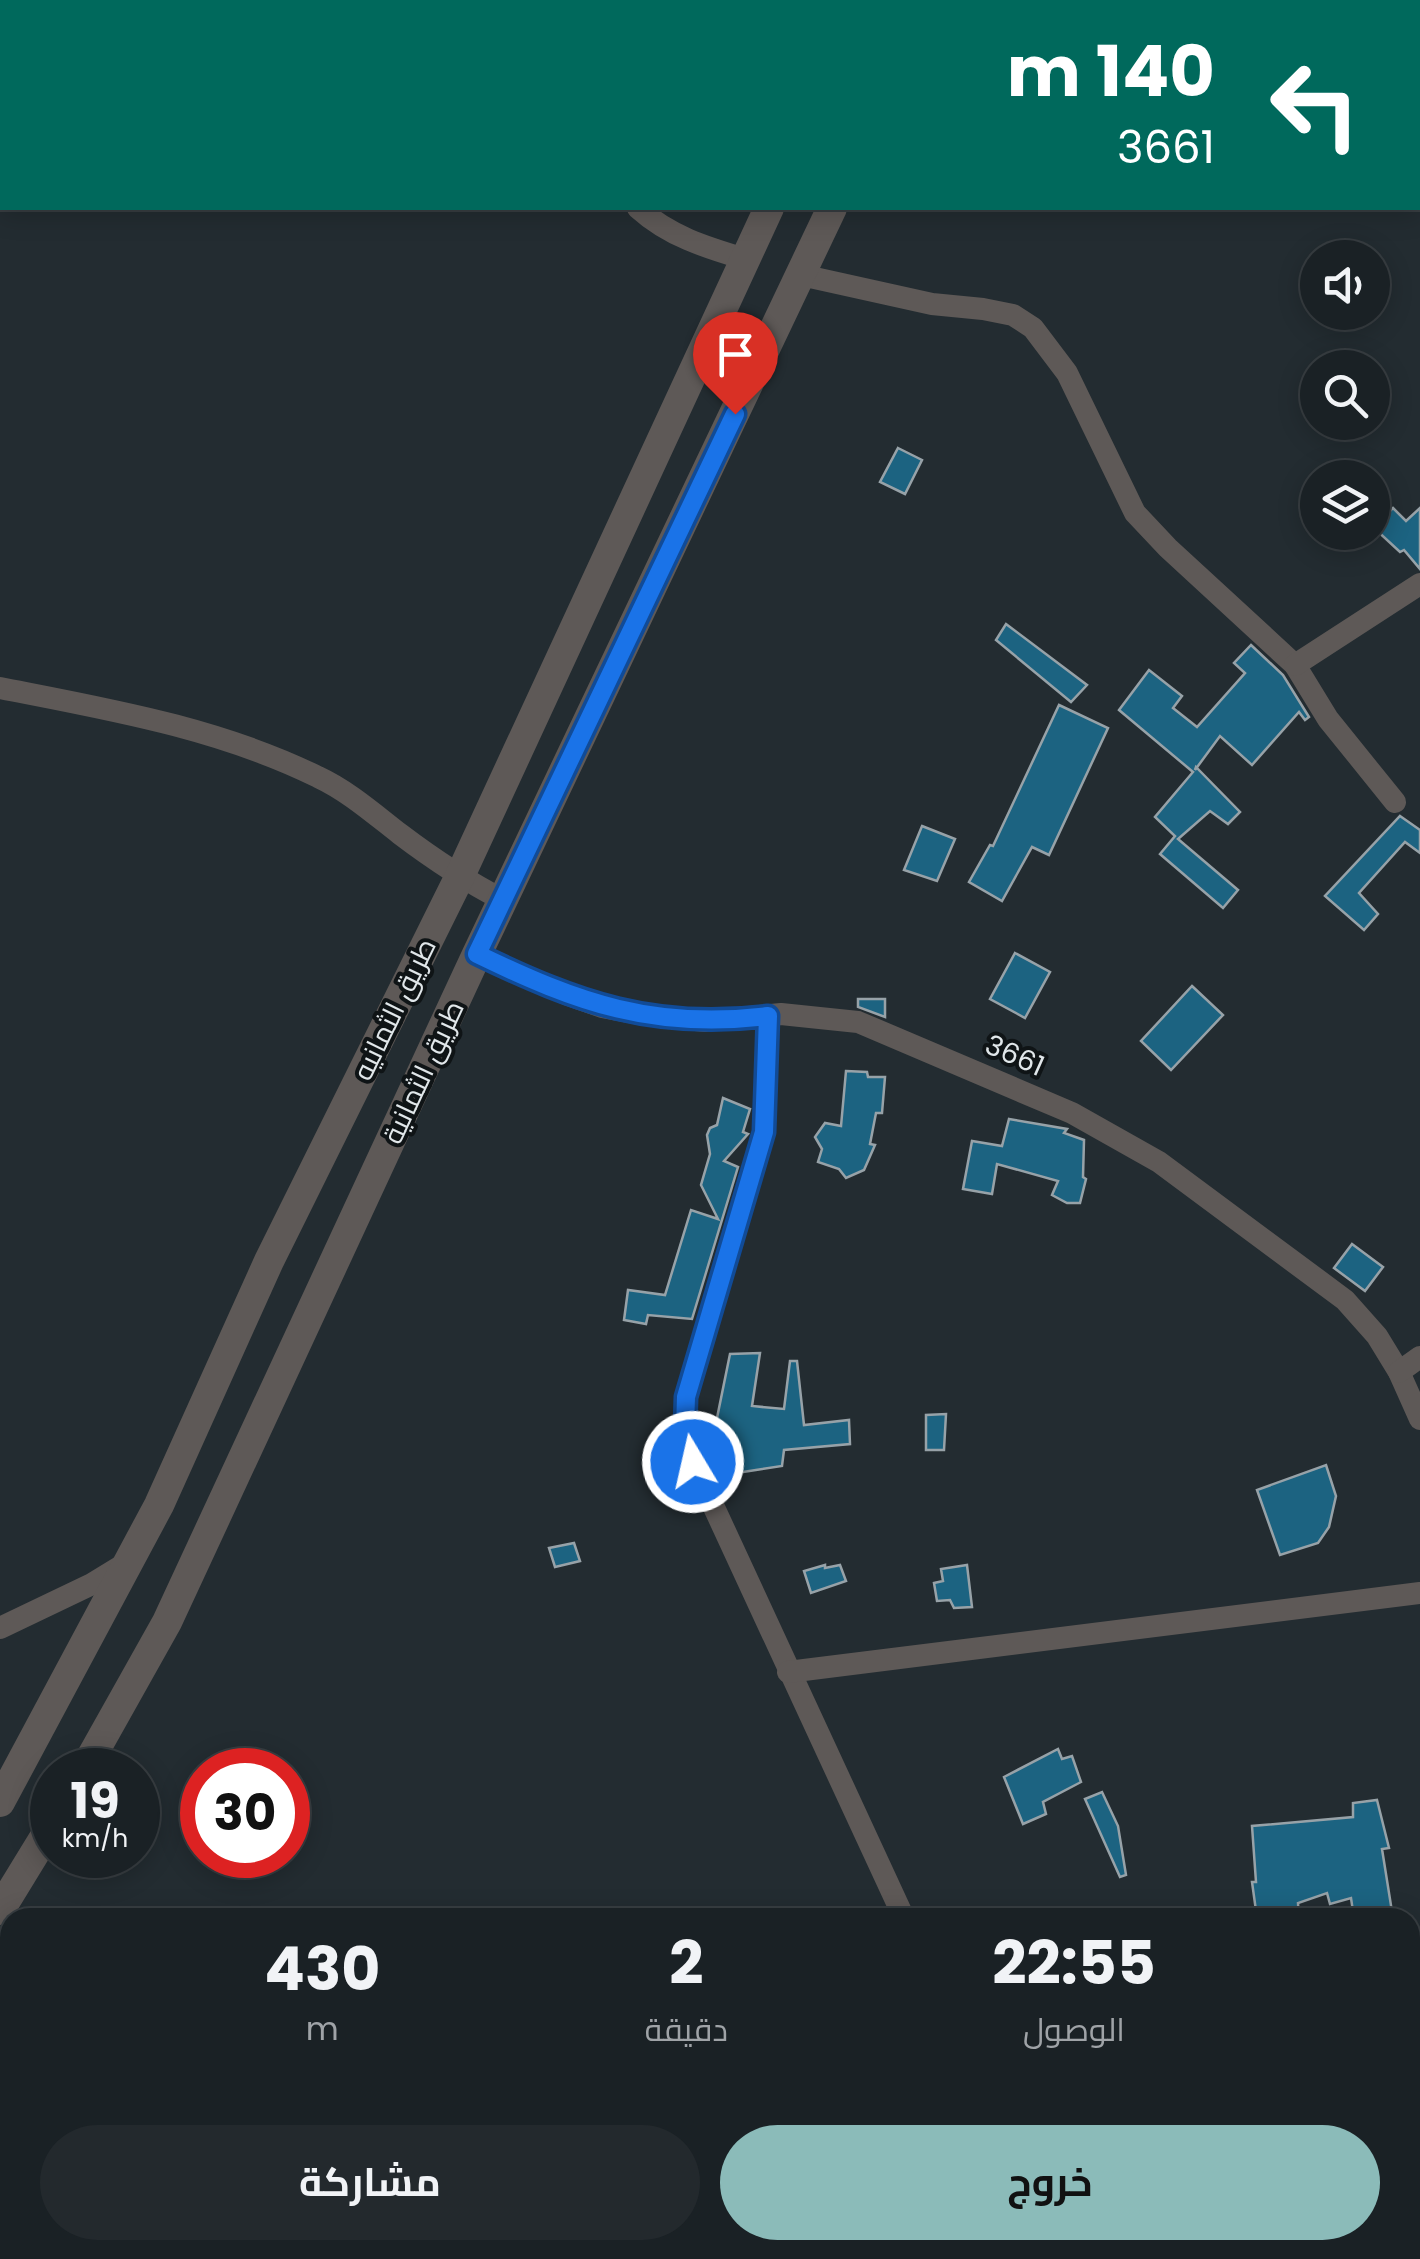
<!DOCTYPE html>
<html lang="ar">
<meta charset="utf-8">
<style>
:root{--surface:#1a2125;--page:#23292d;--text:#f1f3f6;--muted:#9fa3a7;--line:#383e42;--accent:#8bbbb9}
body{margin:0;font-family:Poppins,Cairo,sans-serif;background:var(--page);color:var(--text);direction:rtl;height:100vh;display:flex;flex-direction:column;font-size:38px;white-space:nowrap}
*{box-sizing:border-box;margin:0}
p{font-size:32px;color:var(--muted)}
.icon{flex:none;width:55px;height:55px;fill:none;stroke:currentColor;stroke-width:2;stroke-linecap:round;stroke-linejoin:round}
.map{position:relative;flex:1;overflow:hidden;direction:ltr}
.sheet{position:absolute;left:0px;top:1908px;width:1420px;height:352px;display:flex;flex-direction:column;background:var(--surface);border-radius:30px 30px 0 0;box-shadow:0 5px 25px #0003,0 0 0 2px var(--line);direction:rtl}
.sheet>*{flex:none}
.banner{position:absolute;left:0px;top:0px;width:1420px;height:210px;box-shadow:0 5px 25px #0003,0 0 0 2px var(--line);direction:rtl;background:#00695c;color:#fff;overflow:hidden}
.buttons{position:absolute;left:1300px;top:240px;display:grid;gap:20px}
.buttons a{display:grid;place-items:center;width:90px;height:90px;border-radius:50%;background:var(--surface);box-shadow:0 5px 25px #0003,0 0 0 2px var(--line);font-size:50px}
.speed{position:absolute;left:30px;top:1748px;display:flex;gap:20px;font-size:50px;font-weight:700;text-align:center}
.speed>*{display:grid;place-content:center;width:130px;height:130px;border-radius:50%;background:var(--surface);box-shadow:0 5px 25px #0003,0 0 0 2px var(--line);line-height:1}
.speed small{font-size:25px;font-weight:400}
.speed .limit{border:15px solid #d22;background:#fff;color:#111}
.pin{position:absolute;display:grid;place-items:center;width:85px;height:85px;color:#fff;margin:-102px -42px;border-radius:50% 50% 50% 0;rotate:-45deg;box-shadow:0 0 10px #0007}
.pin .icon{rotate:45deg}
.me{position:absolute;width:110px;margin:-55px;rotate:351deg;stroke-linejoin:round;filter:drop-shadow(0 0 8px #0008)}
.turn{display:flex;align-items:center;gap:35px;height:210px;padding:0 40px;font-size:45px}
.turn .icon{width:130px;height:130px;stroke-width:2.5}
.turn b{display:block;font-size:70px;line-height:85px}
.eta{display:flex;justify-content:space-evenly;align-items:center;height:170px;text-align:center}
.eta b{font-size:60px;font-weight:700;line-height:70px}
.primary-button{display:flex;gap:20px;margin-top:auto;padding:20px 40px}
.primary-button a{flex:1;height:115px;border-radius:60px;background:var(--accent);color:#111;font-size:40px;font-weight:700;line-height:115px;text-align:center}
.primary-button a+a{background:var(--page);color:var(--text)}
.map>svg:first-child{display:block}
.building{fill:#1c6381;stroke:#97a2a8;stroke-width:2.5}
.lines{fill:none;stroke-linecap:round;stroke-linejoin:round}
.minor{stroke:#5e5957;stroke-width:22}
.tertiary{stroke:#5e5957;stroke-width:30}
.route-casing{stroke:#114b97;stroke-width:25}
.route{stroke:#1a73e8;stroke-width:18}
.labels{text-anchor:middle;stroke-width:8;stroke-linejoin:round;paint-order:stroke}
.street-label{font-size:28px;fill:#e1e7ea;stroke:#0f1416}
</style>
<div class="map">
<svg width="1420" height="2259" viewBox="0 0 1420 2259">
<rect width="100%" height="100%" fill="#232c31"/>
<g class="building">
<polygon points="898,448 922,460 905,494 880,482"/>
<polygon points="1393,508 1406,521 1420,508 1420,569 1404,550 1400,552 1373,527"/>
<polygon points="1006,624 1087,685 1071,702 996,640"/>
<polygon points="1251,645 1283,675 1309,717 1305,720 1299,712 1252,765 1220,736 1195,770 1196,767 1240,812 1228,824 1210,811 1178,839 1238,890 1223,908 1160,854 1175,836 1155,817 1193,772 1119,710 1149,670 1182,696 1173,708 1197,727 1245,673 1234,663"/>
<polygon points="1059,705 1108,728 1049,855 1032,847 1002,901 969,882 990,845 993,846"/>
<polygon points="1400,816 1420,830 1420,853 1405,842 1359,893 1378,914 1364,930 1325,896"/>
<polygon points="922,826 955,839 937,881 904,870"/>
<polygon points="1015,953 1050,972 1025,1018 990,999"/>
<polygon points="1192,986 1223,1015 1171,1070 1141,1041"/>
<polygon points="858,999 885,999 885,1017 858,1007"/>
<polygon points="846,1071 867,1072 868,1077 885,1077 882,1113 876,1113 870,1144 875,1145 864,1170 846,1178 839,1169 818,1162 822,1149 815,1137 825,1123 841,1126"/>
<polygon points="723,1098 750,1109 743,1132 748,1134 724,1161 738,1167 692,1319 648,1315 646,1324 624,1320 628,1290 665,1295 691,1210 718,1219 701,1185 710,1154 707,1135 710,1128 717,1125"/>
<polygon points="1009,1119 1067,1129 1064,1133 1084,1140 1083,1177 1086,1179 1080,1203 1067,1203 1052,1195 1058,1181 997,1164 992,1194 963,1189 972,1141 1002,1146"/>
<polygon points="1352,1244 1383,1267 1365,1291 1334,1268"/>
<polygon points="760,1353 752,1406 784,1409 790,1361 797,1361 804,1425 849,1420 850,1444 784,1450 782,1466 736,1473 716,1423 730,1354"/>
<polygon points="946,1414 944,1450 926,1450 926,1415"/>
<polygon points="1326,1465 1336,1496 1329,1527 1318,1543 1280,1555 1257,1490"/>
<polygon points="574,1543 580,1561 555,1567 549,1548"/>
<polygon points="825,1565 825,1568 840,1565 846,1581 811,1593 804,1571"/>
<polygon points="967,1565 972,1607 954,1608 950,1600 937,1601 934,1583 943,1581 941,1569"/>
<polygon points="1058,1749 1062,1759 1072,1756 1081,1782 1043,1802 1046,1814 1023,1824 1004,1777"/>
<polygon points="1102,1792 1118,1826 1126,1875 1120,1877 1085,1799"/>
<polygon points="1377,1800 1389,1848 1382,1849 1393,1918 1354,1918 1351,1898 1330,1904 1327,1893 1298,1903 1299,1918 1257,1918 1252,1882 1256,1882 1252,1826 1353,1817 1353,1803"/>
</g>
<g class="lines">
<g class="minor">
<polyline points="458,0 460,2"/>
<path d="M 638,208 C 669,236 705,247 745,259"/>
<polyline points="801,275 932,304 983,309 1013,315 1033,328 1067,373 1135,513 1168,548 1295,665 1328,719 1395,802"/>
<polyline points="1295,665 1420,584"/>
<path d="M 0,688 C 107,709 219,728 318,777 C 348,791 373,813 400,834 C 433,859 466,881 503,900"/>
<polyline points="477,954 568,995 602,1007 639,1014 705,1021 781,1014 858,1022 1072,1113 1159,1162 1345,1300 1377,1336 1399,1372 1420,1419"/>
<polyline points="768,1016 764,1132 686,1397 685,1429 693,1462 904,1918"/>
<polyline points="1399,1372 1420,1357"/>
<polyline points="0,1628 92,1584 128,1562"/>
<polyline points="788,1672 1420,1593"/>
<polyline points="1410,1940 1420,1938"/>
<polyline points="817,2259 818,2250"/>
</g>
<g class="tertiary">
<polyline points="865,2 866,0"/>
<polyline points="925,2 926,0"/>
<polyline points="84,1770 167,1622 477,954 832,208"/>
<polyline points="0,1802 159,1505 269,1261 459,878 769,208"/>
<polyline points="0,1910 52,1825"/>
</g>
</g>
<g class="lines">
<g class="route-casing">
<path id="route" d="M 693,1462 L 685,1429 L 686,1397 L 764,1132 L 768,1016 C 654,1030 578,1003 477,954 L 735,414"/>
</g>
<use href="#route" class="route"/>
</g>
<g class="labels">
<g class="street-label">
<text transform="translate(394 1009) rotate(-64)" y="10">طريق الثمانيه</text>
<text transform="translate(1015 1055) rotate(24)" y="10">3661</text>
<text transform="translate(423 1072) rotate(-65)" y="10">طريق الثمانية</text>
</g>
</g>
</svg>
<div class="buttons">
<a><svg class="icon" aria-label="sound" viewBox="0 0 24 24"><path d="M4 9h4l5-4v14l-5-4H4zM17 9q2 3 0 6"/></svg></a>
<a><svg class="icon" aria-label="search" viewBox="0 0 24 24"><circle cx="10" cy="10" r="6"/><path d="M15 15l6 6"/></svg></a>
<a><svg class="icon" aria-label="layers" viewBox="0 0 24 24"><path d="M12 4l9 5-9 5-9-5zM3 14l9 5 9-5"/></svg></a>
</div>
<div class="speed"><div>19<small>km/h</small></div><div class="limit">30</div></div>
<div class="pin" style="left:735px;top:414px;background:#d93025"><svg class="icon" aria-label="arrive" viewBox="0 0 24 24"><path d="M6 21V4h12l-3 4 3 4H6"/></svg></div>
<svg class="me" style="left:693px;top:1462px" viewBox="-20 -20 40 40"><circle r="17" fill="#1a73e8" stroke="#fff" stroke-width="3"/><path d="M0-11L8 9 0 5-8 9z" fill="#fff"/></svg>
<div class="banner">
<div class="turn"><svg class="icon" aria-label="left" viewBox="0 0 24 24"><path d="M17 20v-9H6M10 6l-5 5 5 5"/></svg><div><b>140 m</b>3661</div></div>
</div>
<section class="sheet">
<div class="eta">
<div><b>22:55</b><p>الوصول</p></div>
<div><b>2</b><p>دقيقة</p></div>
<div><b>430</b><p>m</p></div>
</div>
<div class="primary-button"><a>خروج</a><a>مشاركة</a></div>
</section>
</div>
